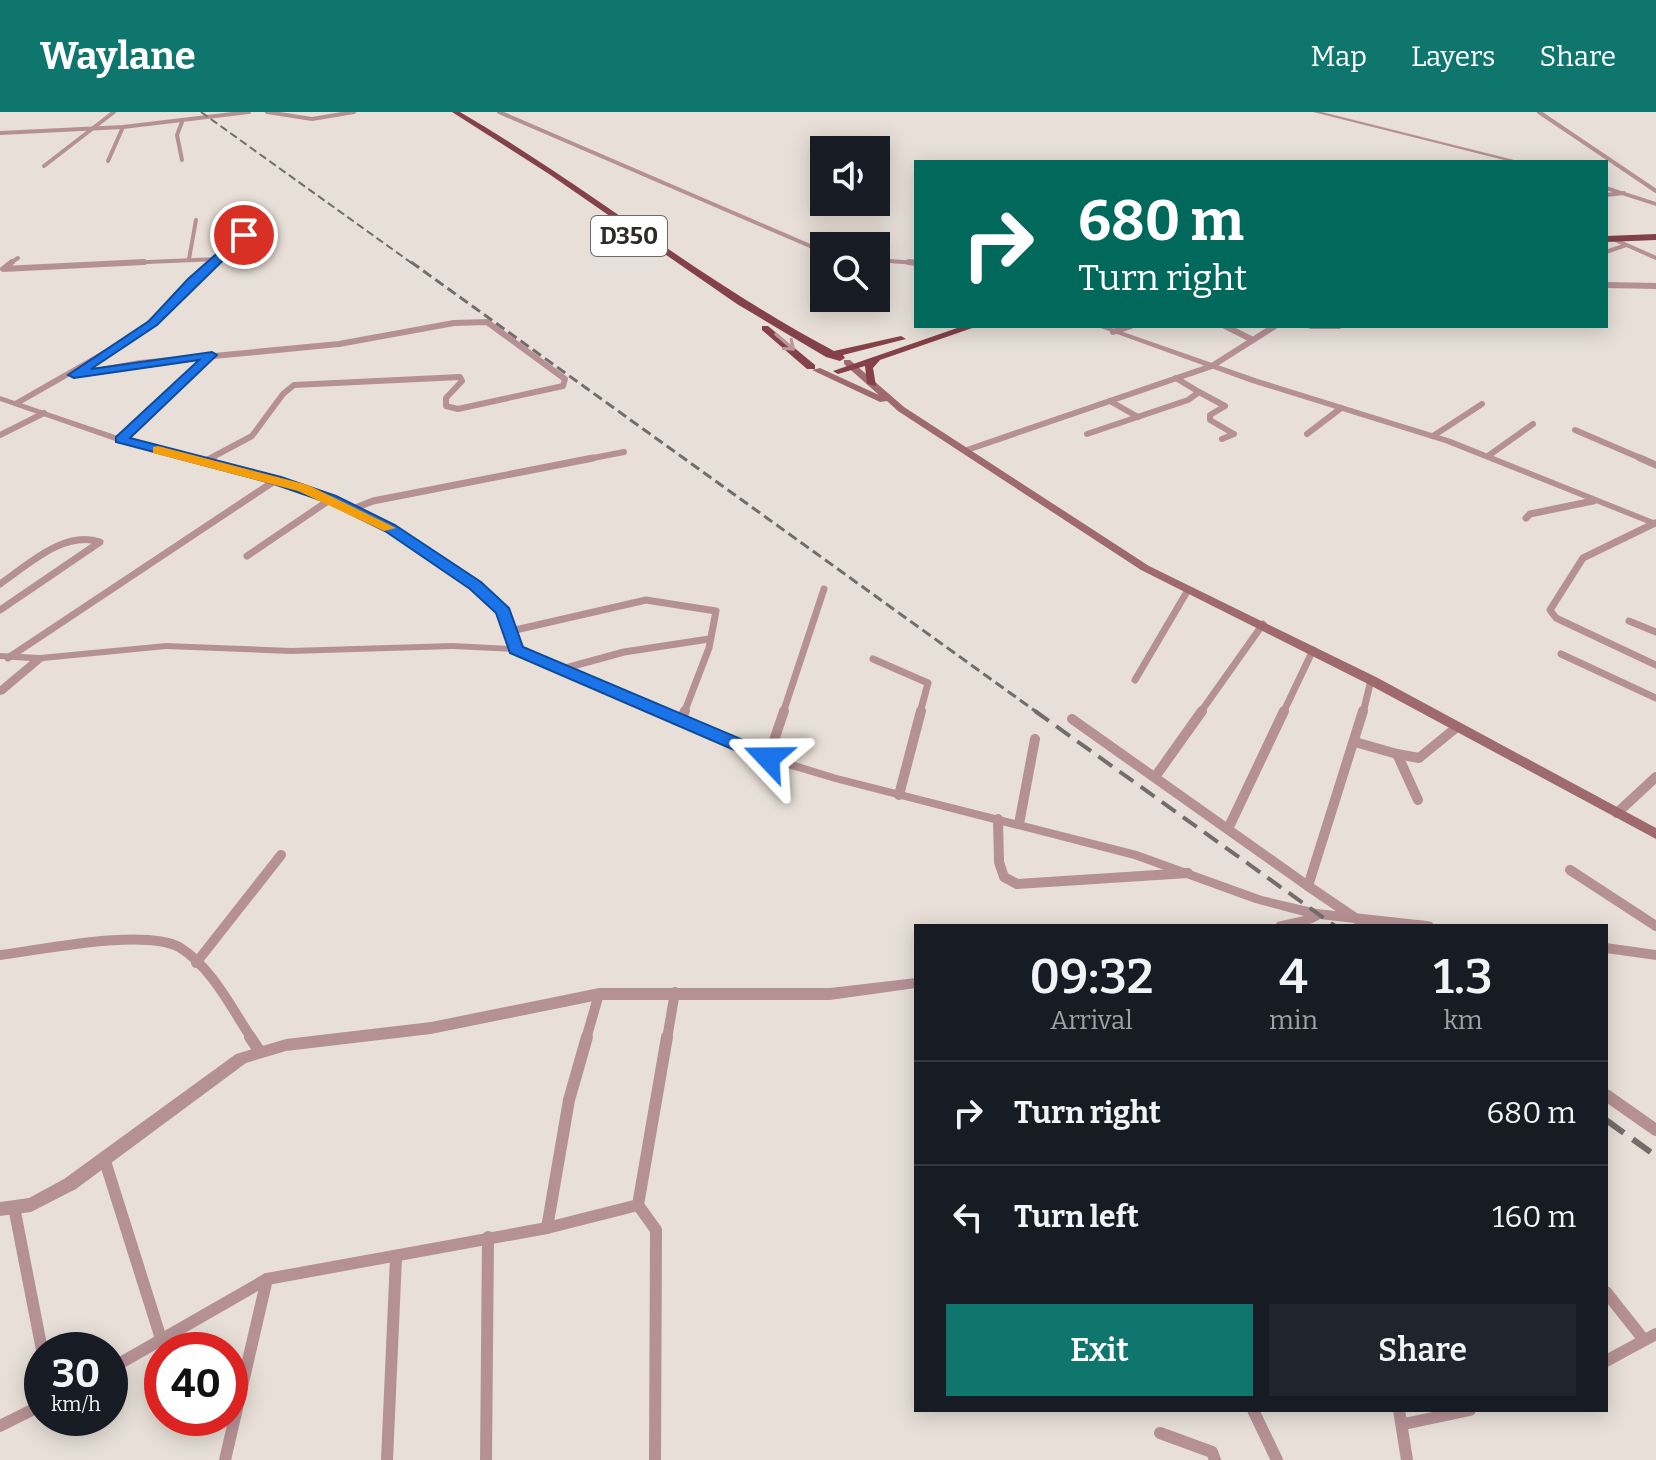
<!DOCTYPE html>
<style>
:root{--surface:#171b24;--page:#20242c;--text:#f1f3f6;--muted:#9ea1a6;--line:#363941;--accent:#0f766e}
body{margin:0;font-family:Bitter,serif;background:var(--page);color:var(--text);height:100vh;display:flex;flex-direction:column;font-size:30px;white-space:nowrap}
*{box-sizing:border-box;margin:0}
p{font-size:26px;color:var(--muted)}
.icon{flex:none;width:44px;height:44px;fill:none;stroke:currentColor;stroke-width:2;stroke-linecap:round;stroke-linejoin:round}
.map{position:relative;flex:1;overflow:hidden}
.side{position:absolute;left:914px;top:812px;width:694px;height:488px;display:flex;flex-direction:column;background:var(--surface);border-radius:0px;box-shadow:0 4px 20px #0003}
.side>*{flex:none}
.banner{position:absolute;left:914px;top:48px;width:694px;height:168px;border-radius:0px;box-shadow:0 4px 20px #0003;background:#00695c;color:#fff;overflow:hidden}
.controls{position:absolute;left:810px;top:24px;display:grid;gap:16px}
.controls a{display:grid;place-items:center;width:80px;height:80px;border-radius:0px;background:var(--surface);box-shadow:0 4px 20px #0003;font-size:40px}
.speed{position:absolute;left:24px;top:1220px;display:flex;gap:16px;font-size:40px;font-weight:700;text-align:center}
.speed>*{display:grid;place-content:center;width:104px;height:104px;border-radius:50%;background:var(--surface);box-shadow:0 4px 20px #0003;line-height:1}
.speed small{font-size:20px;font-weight:400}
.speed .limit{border:12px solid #d22;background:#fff;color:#111}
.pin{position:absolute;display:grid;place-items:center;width:68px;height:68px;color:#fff;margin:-34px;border:4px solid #fff;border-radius:50%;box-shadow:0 2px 8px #0007}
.me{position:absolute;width:88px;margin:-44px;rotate:293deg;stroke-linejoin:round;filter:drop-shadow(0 0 6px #0008)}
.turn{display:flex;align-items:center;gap:28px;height:168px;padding:0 32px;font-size:36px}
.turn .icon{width:104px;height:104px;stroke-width:2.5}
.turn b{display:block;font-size:56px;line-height:68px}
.eta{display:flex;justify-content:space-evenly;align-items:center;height:136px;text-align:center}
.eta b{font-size:48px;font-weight:600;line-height:56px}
.primary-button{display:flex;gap:16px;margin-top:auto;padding:16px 32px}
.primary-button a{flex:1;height:92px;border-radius:0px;background:var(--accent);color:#fff;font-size:32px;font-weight:600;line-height:92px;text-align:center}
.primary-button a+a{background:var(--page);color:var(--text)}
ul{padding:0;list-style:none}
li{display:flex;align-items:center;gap:24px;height:104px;padding:0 32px;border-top:2px solid var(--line)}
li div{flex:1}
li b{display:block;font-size:30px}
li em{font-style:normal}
header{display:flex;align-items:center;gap:48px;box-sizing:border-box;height:112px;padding:0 40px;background:var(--accent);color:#fff}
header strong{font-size:38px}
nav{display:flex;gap:44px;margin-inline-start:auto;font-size:28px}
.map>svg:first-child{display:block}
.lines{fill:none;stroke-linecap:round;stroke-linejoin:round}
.minor-far4{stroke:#b69194;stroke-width:4}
.minor-far3{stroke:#b69194;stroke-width:6}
.minor-far2{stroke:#b69194;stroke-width:7}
.minor-far1{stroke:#b69194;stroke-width:10}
.minor{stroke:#b69194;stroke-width:12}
.tertiary{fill:#b69194;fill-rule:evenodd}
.secondary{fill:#9e6a6e;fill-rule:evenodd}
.trunk{fill:#844149;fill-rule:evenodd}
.rail-far3{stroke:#736e69;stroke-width:2;stroke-dasharray:8 4;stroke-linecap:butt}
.rail-far2{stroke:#736e69;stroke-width:3;stroke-dasharray:10 5;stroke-linecap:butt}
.rail-far1{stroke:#736e69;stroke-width:4;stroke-dasharray:17 9;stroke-linecap:butt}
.rail{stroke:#736e69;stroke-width:6;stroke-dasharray:22 11;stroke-linecap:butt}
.oneway{stroke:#bb969b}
.route{fill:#1a73e8;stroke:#114b97;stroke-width:2}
.slow{fill:#f59e0b}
.labels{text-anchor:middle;stroke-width:6;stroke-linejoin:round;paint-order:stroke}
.shield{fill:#fff;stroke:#6c6a68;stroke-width:2}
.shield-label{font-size:24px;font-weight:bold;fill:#2d2a27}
</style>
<header>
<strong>Waylane</strong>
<nav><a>Map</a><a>Layers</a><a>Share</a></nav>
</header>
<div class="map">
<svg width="1656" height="1348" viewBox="0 0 1656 1348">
<rect width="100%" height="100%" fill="#e8e0d8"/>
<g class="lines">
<g class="minor-far4">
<polyline points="267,0 312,7 354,0"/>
<polyline points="499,0 824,140"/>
<polyline points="1539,0 1656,79"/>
<polyline points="182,10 177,23 182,48"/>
<polyline points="0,21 123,15 249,0"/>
<polyline points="108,49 123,15"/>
<polyline points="44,54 114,0"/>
<polyline points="1606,83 1624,81"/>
<polyline points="1613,127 1656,146"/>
<polyline points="1606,140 1626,133"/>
<polyline points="189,147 196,108"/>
<polyline points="876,148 916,151"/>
<polyline points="9,152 18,146"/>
<polyline points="101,152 218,147"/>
<polyline points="211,152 248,120 269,110"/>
</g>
<g class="minor-far3">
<polyline points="12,150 3,157 144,150"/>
<polyline points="909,150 916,151"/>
<polyline points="1606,173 1656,174"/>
<polyline points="1225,214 1253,228"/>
<polyline points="1311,214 1339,214"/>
<polyline points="1113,220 1131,214"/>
<polyline points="74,263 140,251 339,232 454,211 487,210 565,267 563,274 458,297 446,294 446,286 462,269 460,265 294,273 283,282 252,324 207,348"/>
<polyline points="1199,280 1225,294 1210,303 1210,308 1234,322 1222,327"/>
<polyline points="1110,289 1138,305"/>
<polyline points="17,291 138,222 213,150"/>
<polyline points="1575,318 1645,348"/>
<polyline points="1087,322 1188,288 1199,280 1176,266"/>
<polyline points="1307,322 1341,296"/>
<polyline points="0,323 44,301"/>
<polyline points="1433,324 1482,292"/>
<polyline points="121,328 212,243"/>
<polyline points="967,338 1212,254 1275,214"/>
<polyline points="1488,344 1533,312"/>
<polyline points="583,348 624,340"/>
</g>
<g class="minor-far2">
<polyline points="1640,346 1656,353"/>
<polyline points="202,350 213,346"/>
<polyline points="350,398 373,389 593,346"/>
<polyline points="1526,406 1530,402 1593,389"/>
<polyline points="1655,411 1583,446 1550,498 1556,506 1656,553"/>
<polyline points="247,444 331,387"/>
<path d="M 0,472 C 28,453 64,418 100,430 L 0,498"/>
<polyline points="1629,509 1656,520"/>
<polyline points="511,519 646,488 716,499 709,536 684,601"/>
<polyline points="1561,542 1656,586"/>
<polyline points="8,546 276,368"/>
<polyline points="873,547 928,571 920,601"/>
<polyline points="562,557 624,540 709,527"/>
<polyline points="1135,568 1188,478"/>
<polyline points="783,601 824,477"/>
<polyline points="1200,601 1263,512"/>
<polyline points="1283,601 1313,538"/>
<polyline points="1363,601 1371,568"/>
</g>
<g class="minor-far1">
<polyline points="1363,599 1308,774 1367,814"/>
<polyline points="1072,607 1308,774"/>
<polyline points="681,608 685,599"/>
<polyline points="1355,630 1397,642 1418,688"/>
<polyline points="1397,642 1419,646 1457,615"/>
<polyline points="768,646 784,599"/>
<polyline points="1155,665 1202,599"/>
<polyline points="899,683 921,599"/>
<polyline points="1617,701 1656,665"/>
<polyline points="998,707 999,750 1004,765 1017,772 1188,761"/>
<polyline points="1019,712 1035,627"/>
<polyline points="1228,717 1284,599"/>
<polyline points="1570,758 1656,814"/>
<path d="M 0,843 C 41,838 144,816 179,835 C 211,854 232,897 252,927"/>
<polyline points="196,851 281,743"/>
<polyline points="586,927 599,882"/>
<polyline points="667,927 675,880"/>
</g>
<g class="minor">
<polyline points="250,925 260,940"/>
<polyline points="1606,983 1656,1018"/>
<polyline points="104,1046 162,1230"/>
<polyline points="14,1095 42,1238"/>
<polyline points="547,1116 569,988 587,925"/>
<polyline points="1606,1180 1644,1228"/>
<polyline points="1606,1249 1656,1222"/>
<polyline points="110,1257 267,1167"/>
<polyline points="1253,1298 1277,1348"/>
<polyline points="1399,1298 1407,1348"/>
<polyline points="1404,1312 1470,1298"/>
<polyline points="0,1314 42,1293"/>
<polyline points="1160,1321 1212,1340 1215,1348"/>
<polyline points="225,1348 267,1167 547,1116 638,1093"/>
<polyline points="387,1348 396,1146"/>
<polyline points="486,1348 488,1125"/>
<polyline points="655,1348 656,1118 638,1093 667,925"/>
</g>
<g class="tertiary">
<polygon points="1313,0 1322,0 1522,50 1512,50"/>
<polygon points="1606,74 1656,90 1656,94 1606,78"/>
<polygon points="1095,214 1106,214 1258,267 1451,327 1656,409 1656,415 1445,331 1252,271"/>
<path d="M 0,284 L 124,326 L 279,366 L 334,385 L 393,414 L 479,472 L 508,499 L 521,535 L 772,643 L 837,663 L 1137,739 L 1262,784 L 1317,797 L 1427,809 L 1432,810 L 1434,814 L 1381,814 L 1320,807 C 1307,816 1291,814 1275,814 L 1277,810 L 1304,804 L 1255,791 L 1134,747 L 835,670 L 764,649 L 514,540 L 453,537 L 291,542 L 166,537 L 43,549 L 4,582 L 0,583 L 0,574 L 30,549 L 0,547 L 0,541 L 40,543 L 166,531 L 291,536 L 453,531 L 510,534 L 498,500 L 471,476 L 387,418 L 328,389 L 273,370 L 118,330 L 0,289 Z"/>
<polygon points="1606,831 1656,838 1656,848 1606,841"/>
<polygon points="916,866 916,876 830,888 599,888 431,922 286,939 246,951 76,1077 31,1100 0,1104 0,1090 29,1086 64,1067 236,942 286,927 431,910 599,876 830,876"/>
</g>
<polygon class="secondary" points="844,248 850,248 904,295 1149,454 1376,565 1656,716 1656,727 1366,571 1141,458 898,299 887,289 880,290 812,258 820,256 879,283 844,252"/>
<g class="trunk">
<path d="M 452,0 L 460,0 C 588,75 703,170 834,239 L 901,224 L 906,227 L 843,243 L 845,246 L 840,249 L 826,245 L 737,192 L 549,62 Z"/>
<polygon points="1656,122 1656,128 1606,130 1606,124"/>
<polygon points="762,214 768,214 815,253 815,257 807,257 762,218"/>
<polygon points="963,214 978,214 880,248 873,256 876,274 867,272 865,254 838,262 833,259"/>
</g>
<polyline class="rail-far3" points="201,0 413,152"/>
<polyline class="rail-far2" points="411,150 1038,601"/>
<polyline class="rail-far1" points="1035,599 1335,814"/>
<polyline class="rail" points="1606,1008 1656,1044"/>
</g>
<defs><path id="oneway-shaft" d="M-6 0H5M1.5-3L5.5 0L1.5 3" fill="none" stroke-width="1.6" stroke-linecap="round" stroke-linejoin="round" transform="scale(2)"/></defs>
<use class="oneway" href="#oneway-shaft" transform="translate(785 230) rotate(40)"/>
<polygon class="route" points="240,121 249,123 157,213 91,257 212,240 217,243 130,326 281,365 336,384 395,413 481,470 509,496 523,535 774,641 774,650 762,650 510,541 496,501 470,477 385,419 326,390 271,371 116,330 116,325 199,248 74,266 68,263 149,209 188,167"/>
<polygon class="slow" points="158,334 308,373 396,416 384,419 298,379 153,341 153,335"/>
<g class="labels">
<rect class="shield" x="591" y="104" width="76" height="40" rx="6"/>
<g class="shield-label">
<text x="629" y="132">D350</text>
</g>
</g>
</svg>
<div class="controls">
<a><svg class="icon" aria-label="sound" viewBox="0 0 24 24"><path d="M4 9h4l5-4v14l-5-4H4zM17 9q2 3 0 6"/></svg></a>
<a><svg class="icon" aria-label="search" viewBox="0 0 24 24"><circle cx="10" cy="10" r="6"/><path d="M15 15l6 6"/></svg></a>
</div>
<div class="speed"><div>30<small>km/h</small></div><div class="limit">40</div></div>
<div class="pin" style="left:244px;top:123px;background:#d93025"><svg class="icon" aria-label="arrive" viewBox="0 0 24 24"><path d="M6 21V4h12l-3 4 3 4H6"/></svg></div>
<svg class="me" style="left:768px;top:646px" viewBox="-20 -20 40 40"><path d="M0-17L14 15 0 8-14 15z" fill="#1a73e8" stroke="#fff" stroke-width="4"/></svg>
<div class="banner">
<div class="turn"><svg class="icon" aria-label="right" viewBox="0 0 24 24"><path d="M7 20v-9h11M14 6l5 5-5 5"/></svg><div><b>680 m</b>Turn right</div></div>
</div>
<section class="side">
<div class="eta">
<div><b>09:32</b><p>Arrival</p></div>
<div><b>4</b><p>min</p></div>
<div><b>1.3</b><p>km</p></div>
</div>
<ul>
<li><svg class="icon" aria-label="right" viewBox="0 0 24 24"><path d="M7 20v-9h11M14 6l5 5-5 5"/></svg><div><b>Turn right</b></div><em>680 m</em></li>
<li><svg class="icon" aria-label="left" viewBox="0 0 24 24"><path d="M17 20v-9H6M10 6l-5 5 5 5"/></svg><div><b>Turn left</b></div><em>160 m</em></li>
</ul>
<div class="primary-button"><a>Exit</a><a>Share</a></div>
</section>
</div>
